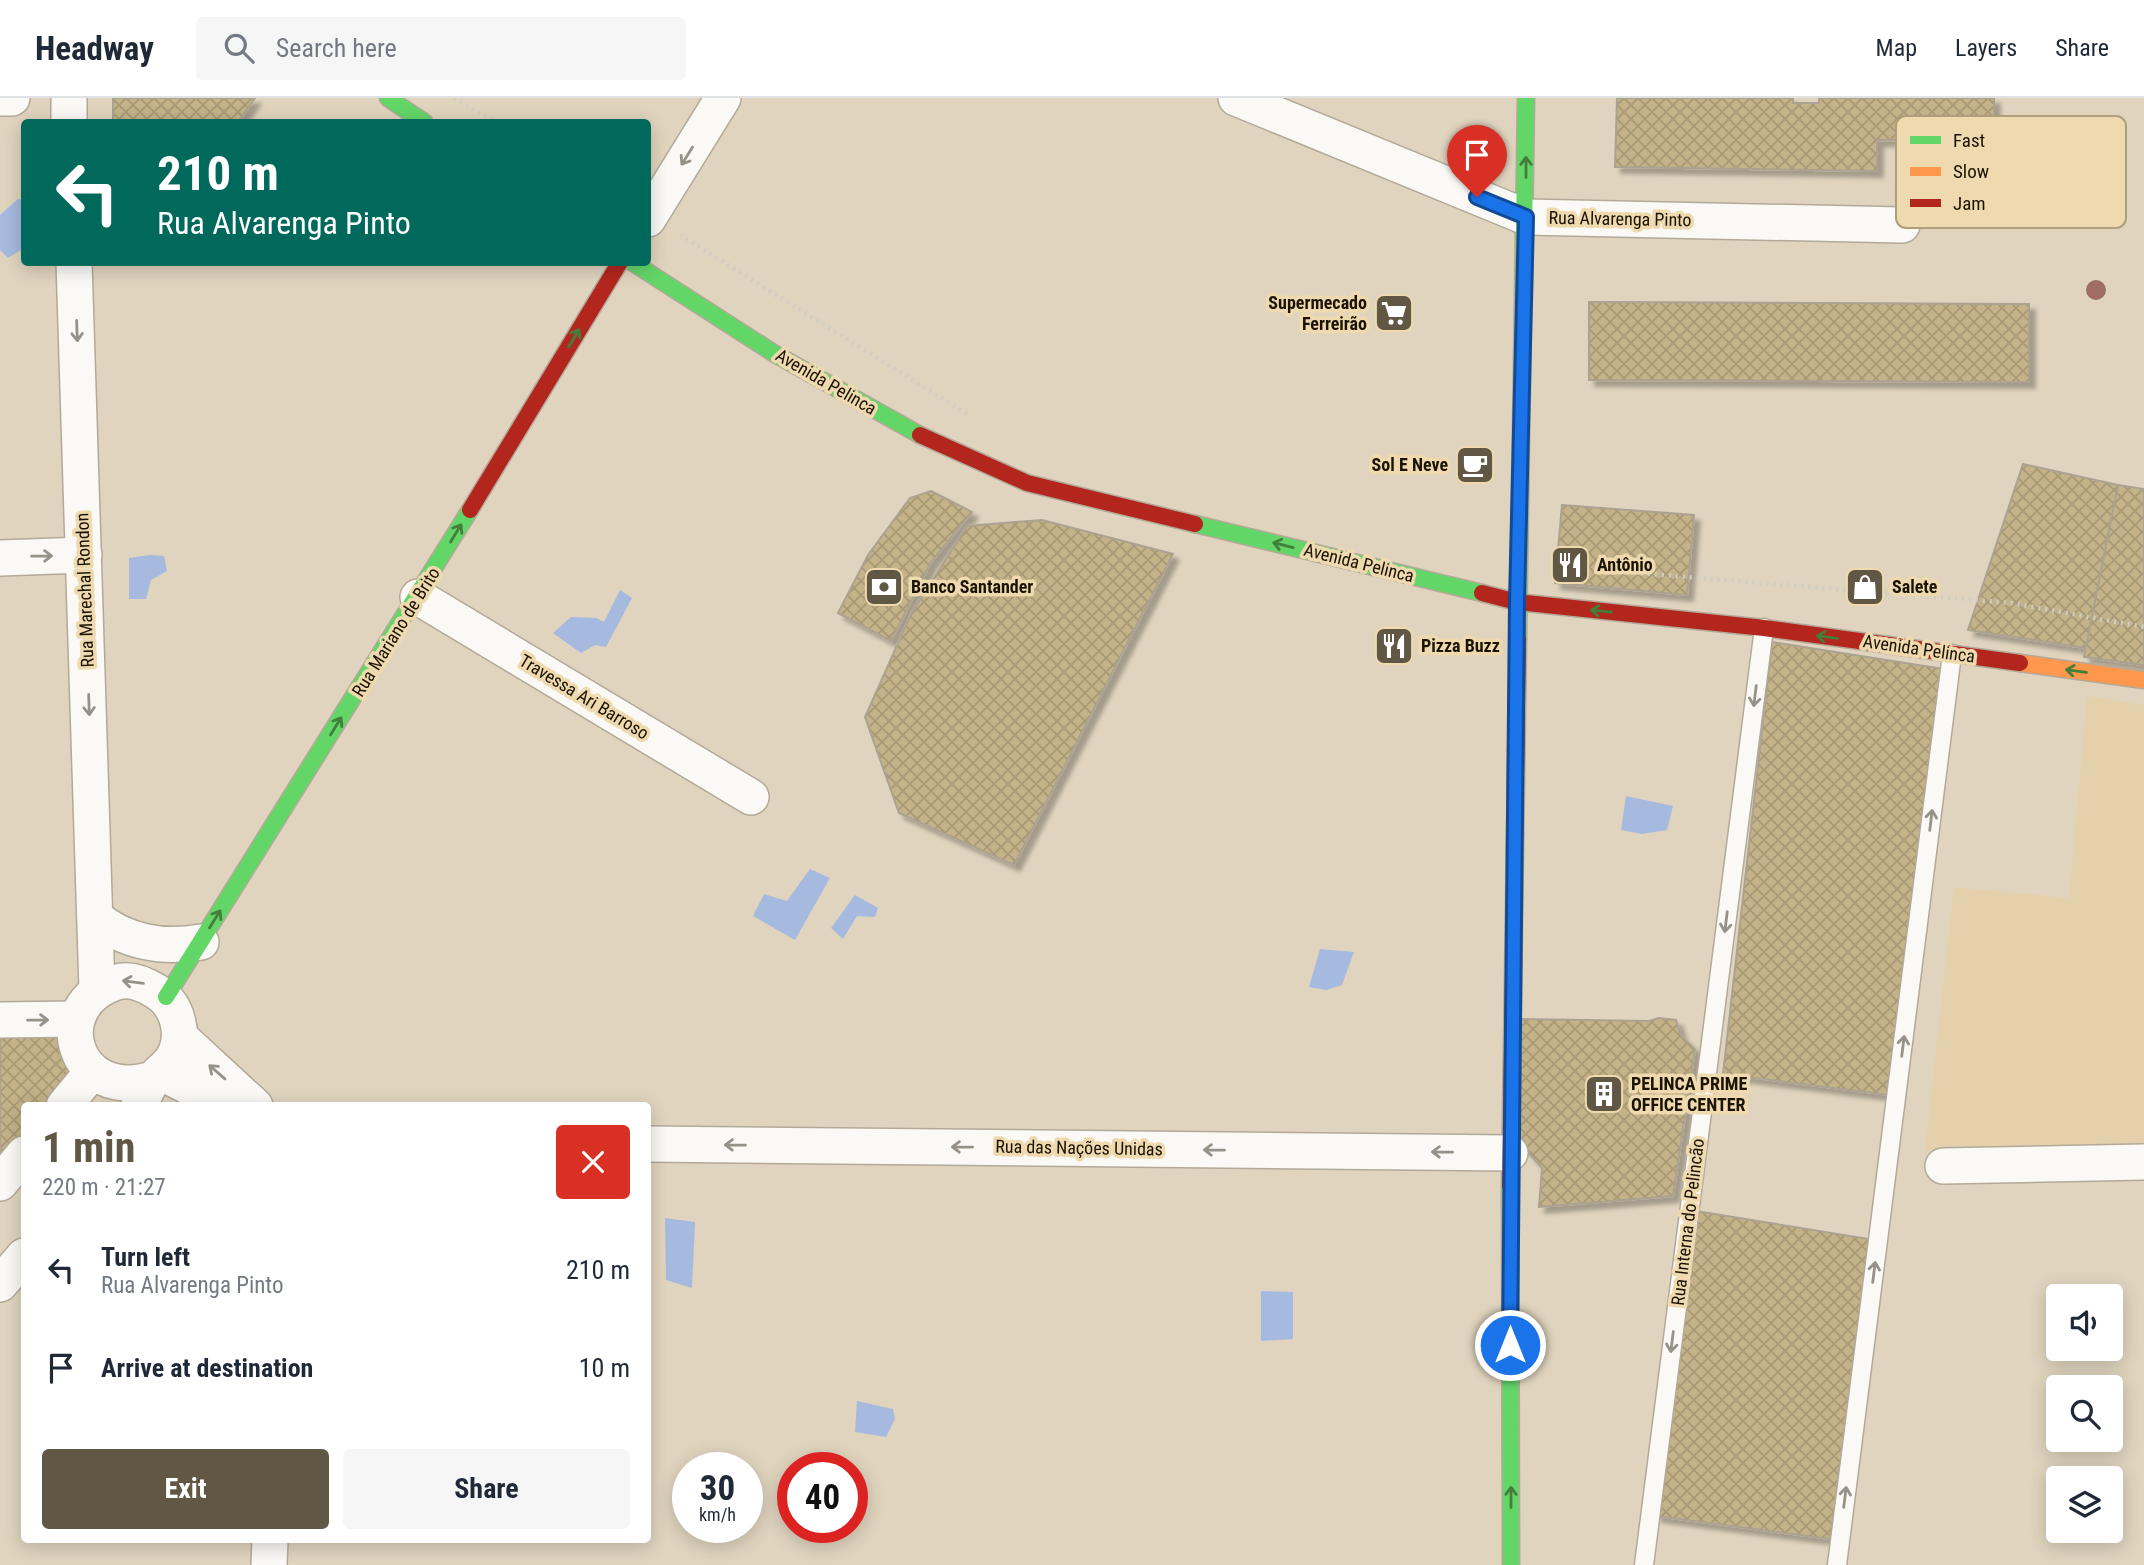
<!DOCTYPE html>
<meta charset="utf-8">
<style>
:root{--surface:#fff;--page:#f6f6f7;--text:#1f2937;--muted:#747a83;--line:#e0e1e3;--accent:#605745}
body{margin:0;font-family:"Roboto Condensed",sans-serif;background:var(--page);color:var(--text);height:100vh;display:flex;flex-direction:column;font-size:26px;white-space:nowrap}
*{box-sizing:border-box;margin:0}
p{font-size:23px;color:var(--muted)}
.icon{flex:none;width:38px;height:38px;fill:none;stroke:currentColor;stroke-width:2;stroke-linecap:round;stroke-linejoin:round}
.map{position:relative;flex:1;overflow:hidden}
.side{position:absolute;left:21px;top:1004px;width:630px;height:441px;display:flex;flex-direction:column;background:var(--surface);border-radius:7px;box-shadow:0 4px 18px #0003}
.side>*{flex:none}
.hud{position:absolute;left:21px;top:21px;width:630px;height:147px;border-radius:7px;box-shadow:0 4px 18px #0003;background:#00695c;color:#fff;overflow:hidden}
.buttons{position:absolute;left:2046px;top:1186px;display:grid;gap:14px}
.buttons a{display:grid;place-items:center;width:77px;height:77px;border-radius:7px;background:var(--surface);box-shadow:0 4px 18px #0003;font-size:35px}
.speed{position:absolute;left:672px;top:1354px;display:flex;gap:14px;font-size:35px;font-weight:700;text-align:center}
.speed>*{display:grid;place-content:center;width:91px;height:91px;border-radius:50%;background:var(--surface);box-shadow:0 4px 18px #0003;line-height:1}
.speed small{font-size:18px;font-weight:400}
.speed .limit{border:10px solid #d22;background:#fff;color:#111}
.pin{position:absolute;display:grid;place-items:center;width:60px;height:60px;color:#fff;margin:-72px -30px;border-radius:50% 50% 50% 0;rotate:-45deg;box-shadow:0 0 7px #0007}
.pin .icon{rotate:45deg}
.me{position:absolute;width:77px;margin:-38px;rotate:0deg;stroke-linejoin:round;filter:drop-shadow(0 0 5px #0008)}
.turn{display:flex;align-items:center;gap:24px;height:147px;padding:0 21px;font-size:32px}
.turn .icon{width:91px;height:91px;stroke-width:2.5}
.turn b{display:block;font-size:49px;line-height:60px}
.round{display:grid;place-items:center;flex:none;width:74px;height:74px;border-radius:7px;background:var(--page)}
.headline{display:flex;align-items:center;justify-content:space-between;height:119px;padding:0 21px}
h1{font-size:42px;font-weight:700;line-height:52px;color:var(--accent)}
.button{display:flex;gap:14px;margin-top:auto;padding:14px 21px}
.button a{flex:1;height:80px;border-radius:7px;background:var(--accent);color:#fff;font-size:28px;font-weight:700;line-height:80px;text-align:center}
.button a+a{background:var(--page);color:var(--text)}
ul{padding:0;list-style:none}
li{display:flex;align-items:center;gap:21px;height:98px;padding:0 21px}
li div{flex:1}
li b{display:block;font-size:26px}
li em{font-style:normal}
header{display:flex;align-items:center;gap:42px;box-sizing:border-box;height:98px;padding:0 35px;background:var(--surface);border-bottom:2px solid var(--line)}
header strong{font-size:33px}
nav{display:flex;gap:38px;margin-inline-start:auto;font-size:24px}
.search{width:490px;height:63px;background:var(--page);display:flex;align-items:center;gap:18px;box-sizing:border-box;padding:0 24px;border-radius:7px;color:var(--muted);font-size:26px}
.map>svg:first-child{display:block}
.built{fill:#e4d1ac}
.water{fill:#a6bae0}
.building{fill:url(#building-cross-hatch);stroke:#aba291;stroke-width:2;filter:url(#shadow)}
.lines{fill:none;stroke-linecap:round;stroke-linejoin:round}
.lane-casing{stroke:#b3a998;stroke-width:21}
.street-casing{stroke:#b3a998;stroke-width:38}
.fast-casing{stroke:#b3a998;stroke-width:19}
.slow-casing{stroke:#b3a998;stroke-width:19}
.jam-casing{stroke:#b3a998;stroke-width:19}
.path{stroke:#d0ccc6;stroke-width:4.5;stroke-dasharray:2 5;stroke-linecap:butt}
.lane{stroke:#faf9f5;stroke-width:18}
.street{stroke:#faf9f5;stroke-width:35}
.fast{stroke:#63d668;stroke-width:16}
.slow{stroke:#ff974d;stroke-width:16}
.jam{stroke:#b3261e;stroke-width:16}
.tree{fill:#a06d65}
.oneway{stroke:#969289}
.oneway2{stroke:#437e3b}
.route-casing{stroke:#114b97;stroke-width:18}
.route{stroke:#1a73e8;stroke-width:12}
.labels{text-anchor:middle;stroke-width:7;stroke-linejoin:round;paint-order:stroke}
.street-label{font-size:18px;fill:#1b1304;stroke:#efd9af}
.poi-label{font-size:18px;font-weight:bold;fill:#1b1304;stroke:#efd9af;text-anchor:start}
.key{fill:#efd9af;stroke:#af9e7c;stroke-width:2}
.key-label{font-size:19px;fill:#1b1304}
</style>
<header>
<strong>Headway</strong>
<div class="search"><svg class="icon" aria-label="search" viewBox="0 0 24 24"><circle cx="10" cy="10" r="6"/><path d="M15 15l6 6"/></svg>Search here</div>
<nav><a>Map</a><a>Layers</a><a>Share</a></nav>
</header>
<div class="map">
<svg width="2144" height="1467" viewBox="0 0 2144 1467">
<defs>
<pattern id="building-cross-hatch" width="8" height="8" patternUnits="userSpaceOnUse" patternTransform="scale(1.75)"><rect width="8" height="8" fill="#c4b389"/><path d="M0 0l8 8M0 8l8-8" fill="none" stroke="#a89975"/></pattern>
<filter id="shadow"><feDropShadow dx="6" dy="6" stdDeviation="2" flood-color="#0004"/></filter>
</defs>
<rect width="100%" height="100%" fill="#e0d4be"/>
<polygon class="built" points="2087,598 2144,607 2144,1048 1925,1052 1954,789 2069,800"/>
<g class="water">
<polygon points="18,101 24,102 24,150 8,160 0,152 0,117"/>
<polygon points="150,457 164,458 167,473 151,482 146,501 129,501 129,460"/>
<polygon points="620,492 632,500 606,549 595,547 581,555 553,535 571,519 596,520 604,524"/>
<polygon points="1626,698 1673,708 1667,732 1642,736 1621,732"/>
<polygon points="810,771 830,780 795,842 753,818 764,796 787,803"/>
<polygon points="855,797 878,810 875,819 857,818 843,841 831,830"/>
<polygon points="1320,851 1354,854 1342,887 1326,892 1309,889"/>
<polygon points="665,1120 695,1124 692,1190 666,1182"/>
<polygon points="1261,1193 1293,1194 1293,1241 1261,1243"/>
<polygon points="857,1303 893,1311 895,1321 886,1339 855,1334"/>
</g>
<g class="building">
<polygon points="113,0 255,0 238,24 113,24"/>
<polygon points="1617,0 1793,0 1793,5 1819,5 1819,0 1994,0 1994,43 1877,42 1877,73 1615,69"/>
<polygon points="1589,204 2029,206 2029,284 1589,282"/>
<polygon points="2023,366 2118,387 2086,550 1968,532"/>
<polygon points="2118,387 2144,391 2144,567 2084,559"/>
<polygon points="931,393 972,414 931,464 891,543 838,515 868,457 910,400"/>
<polygon points="1562,407 1694,417 1687,497 1555,485"/>
<polygon points="1042,422 1173,456 1014,767 899,715 865,619 911,516 967,428"/>
<polygon points="1772,544 1944,571 1889,997 1723,976"/>
<polygon points="1659,920 1676,922 1681,938 1695,951 1673,1098 1539,1109 1542,1070 1519,1044 1521,921 1649,923"/>
<polygon points="0,938 65,938 71,995 59,1008 24,1008 24,1047 0,1075"/>
<polygon points="1696,1113 1875,1142 1830,1441 1655,1418"/>
</g>
<g class="lines">
<g class="lane-casing">
<g id="lane">
<polyline points="1644,1467 1764,530"/>
<polyline points="1837,1467 1952,556"/>
</g>
</g>
<g class="street-casing">
<g id="street">
<polyline points="0,0 12,0"/>
<polyline points="69,0 69,24"/>
<polyline points="1236,0 1526,119 1902,127"/>
<polyline points="648,121 723,0"/>
<polyline points="74,164 97,892"/>
<polyline points="0,460 84,457"/>
<polyline points="418,499 751,699"/>
<path d="M 95,819 C 124,844 163,851 201,844"/>
<polyline points="0,922 76,921"/>
<polyline points="180,939 255,1008"/>
<polyline points="160,974 226,1008"/>
<polyline points="64,1008 92,974"/>
<path d="M 139,1008 C 144,999 148,988 154,980 C 160,973 168,968 173,960 C 186,938 178,907 157,894 C 146,887 131,880 117,884 C 45,906 72,1008 155,980"/>
<polyline points="648,1046 1510,1055"/>
<polyline points="1943,1068 2144,1064"/>
<polyline points="0,1085 24,1056"/>
<polyline points="0,1186 24,1158"/>
<polyline points="269,1467 270,1442"/>
</g>
</g>
<g class="fast-casing">
<g id="fast">
<polyline points="388,0 424,24"/>
<polyline points="632,164 775,256 920,337"/>
<polyline points="1195,426 1482,495"/>
<polyline points="1518,541 1526,0"/>
<polyline points="166,899 470,412"/>
<polyline points="1510,1088 1511,1467"/>
</g>
</g>
<g class="slow-casing">
<polyline id="slow" points="2020,565 2144,582"/>
</g>
<g class="jam-casing">
<g id="jam">
<polyline points="920,337 1027,385 1195,426"/>
<polyline points="470,412 620,164"/>
<polyline points="1482,495 1517,504 1764,530 2020,565"/>
<polyline points="1510,1088 1518,541"/>
</g>
</g>
<g class="path">
<polyline points="454,0 495,24"/>
<polyline points="680,137 967,316"/>
<polyline points="1599,472 2011,505 2144,529"/>
</g>
<use href="#lane" class="lane"/>
<use href="#street" class="street"/>
<use href="#fast" class="fast"/>
<use href="#slow" class="slow"/>
<use href="#jam" class="jam"/>
</g>
<circle class="tree" cx="2096" cy="192" r="10"/>
<defs><path id="oneway-shaft" d="M-6 0H5M1.5-3L5.5 0L1.5 3" fill="none" stroke-width="1.6" stroke-linecap="round" stroke-linejoin="round" transform="scale(1.75)"/></defs>
<g class="oneway">
<use href="#oneway-shaft" transform="translate(687 58) rotate(122)"/>
<use href="#oneway-shaft" transform="translate(77 233) rotate(88)"/>
<use href="#oneway-shaft" transform="translate(42 458) rotate(-1)"/>
<use href="#oneway-shaft" transform="translate(1755 598) rotate(97)"/>
<use href="#oneway-shaft" transform="translate(89 607) rotate(88)"/>
<use href="#oneway-shaft" transform="translate(1931 722) rotate(-83)"/>
<use href="#oneway-shaft" transform="translate(1726 824) rotate(97)"/>
<use href="#oneway-shaft" transform="translate(133 884) rotate(-173)"/>
<use href="#oneway-shaft" transform="translate(38 922) rotate(-1)"/>
<use href="#oneway-shaft" transform="translate(1903 948) rotate(-83)"/>
<use href="#oneway-shaft" transform="translate(217 974) rotate(-139)"/>
<use href="#oneway-shaft" transform="translate(735 1047) rotate(-179)"/>
<use href="#oneway-shaft" transform="translate(962 1049) rotate(-179)"/>
<use href="#oneway-shaft" transform="translate(1214 1052) rotate(-179)"/>
<use href="#oneway-shaft" transform="translate(1442 1054) rotate(-179)"/>
<use href="#oneway-shaft" transform="translate(1874 1174) rotate(-83)"/>
<use href="#oneway-shaft" transform="translate(1672 1244) rotate(97)"/>
<use href="#oneway-shaft" transform="translate(1845 1399) rotate(-83)"/>
</g>
<g class="oneway2">
<use href="#oneway-shaft" transform="translate(1526 69) rotate(-90)"/>
<use href="#oneway-shaft" transform="translate(574 240) rotate(-59)"/>
<use href="#oneway-shaft" transform="translate(456 435) rotate(-59)"/>
<use href="#oneway-shaft" transform="translate(1283 447) rotate(-166)"/>
<use href="#oneway-shaft" transform="translate(1601 513) rotate(-174)"/>
<use href="#oneway-shaft" transform="translate(1827 539) rotate(-172)"/>
<use href="#oneway-shaft" transform="translate(2076 573) rotate(-172)"/>
<use href="#oneway-shaft" transform="translate(336 628) rotate(-58)"/>
<use href="#oneway-shaft" transform="translate(215 821) rotate(-58)"/>
<use href="#oneway-shaft" transform="translate(1511 1399) rotate(-90)"/>
</g>
<g class="lines">
<g class="route-casing">
<polyline id="route" points="1477,99 1526,119 1517,504 1510,1247"/>
</g>
<use href="#route" class="route"/>
</g>
<defs>
<g id="supermarket-square" transform="scale(2.0125)"><rect x="-9" y="-9" width="18" height="18" rx="4" fill="#605745" stroke="#efd9af"/><path d="M-6-5.5h2.5l.6 2H6L4.5 2H-2.5L-4.4-4H-6ZM-1.5 3.2a1.3 1.3 0 1 0 .1 0ZM3 3.2a1.3 1.3 0 1 0 .1 0Z" fill="#fff"/></g>
<g id="cafe-square" transform="scale(2.0125)"><rect x="-9" y="-9" width="18" height="18" rx="4" fill="#605745" stroke="#efd9af"/><path d="M-5.5-4.5H6V0H3Q3 3.5 0 3.5H-2.5Q-5.5 3.5-5.5 0ZM3-3.2v2h1.7v-2ZM-6 4.5H4V6H-6Z" fill="#fff"/></g>
<g id="restaurant-square" transform="scale(2.0125)"><rect x="-9" y="-9" width="18" height="18" rx="4" fill="#605745" stroke="#efd9af"/><path d="M-5-6h1v4h1v-4h1v4h1v-4h1v5L-1.5 .5V6h-2V.5L-5-1ZM5-6V6H3V1.5H1.5Q1.5-4 5-6Z" fill="#fff"/></g>
<g id="bank-square" transform="scale(2.0125)"><rect x="-9" y="-9" width="18" height="18" rx="4" fill="#605745" stroke="#efd9af"/><path d="M-6-4H6V4H-6ZM0-2.3a2.3 2.3 0 1 0 0 4.6a2.3 2.3 0 1 0 0-4.6Z" fill="#fff"/></g>
<g id="shop-square" transform="scale(2.0125)"><rect x="-9" y="-9" width="18" height="18" rx="4" fill="#605745" stroke="#efd9af"/><path d="M-5-2.5h2.3a2.7 3.5 0 0 1 5.4 0H5L5.5 6h-11ZM-1.5-2.5h3a1.5 2.3 0 0 0-3 0Z" fill="#fff"/></g>
<g id="building-square" transform="scale(2.0125)"><rect x="-9" y="-9" width="18" height="18" rx="4" fill="#605745" stroke="#efd9af"/><path d="M-4-6H4V6H1V3H-1V6H-4ZM-2.5-4.3h1.7v1.8h-1.7ZM.8-4.3h1.7v1.8H.8ZM-2.5-1h1.7V.8h-1.7ZM.8-1h1.7V.8H.8Z" fill="#fff"/></g>
</defs>
<g fill-rule="evenodd">
<use href="#supermarket-square" x="1394" y="215"/>
<use href="#cafe-square" x="1475" y="367"/>
<use href="#restaurant-square" x="1570" y="467"/>
<use href="#bank-square" x="884" y="489"/>
<use href="#shop-square" x="1865" y="489"/>
<use href="#restaurant-square" x="1394" y="548"/>
<use href="#building-square" x="1604" y="996"/>
</g>
<g class="labels">
<g class="street-label">
<text transform="translate(1620 121) rotate(1)" y="6">Rua Alvarenga Pinto</text>
<text transform="translate(826 284) rotate(30)" y="6">Avenida Pelinca</text>
<text transform="translate(1359 465) rotate(14)" y="6">Avenida Pelinca</text>
<text transform="translate(85 492) rotate(-92)" y="6">Rua Marechal Rondon</text>
<text transform="translate(396 534) rotate(-58)" y="6">Rua Mariano de Brito</text>
<text transform="translate(1919 551) rotate(8)" y="6">Avenida Pelinca</text>
<text transform="translate(584 599) rotate(31)" y="6">Travessa Ari Barroso</text>
<text transform="translate(1079 1050) rotate(1)" y="6">Rua das Nações Unidas</text>
<text transform="translate(1688 1124) rotate(-83)" y="6">Rua Interna do Pelincão</text>
</g>
<g class="poi-label">
<text x="1367" y="211" text-anchor="end">Supermecado<tspan x="1367" dy="21">Ferreirão</tspan></text>
<text x="1448" y="373" text-anchor="end">Sol E Neve</text>
<text x="1597" y="473">Antônio</text>
<text x="911" y="495">Banco Santander</text>
<text x="1892" y="495">Salete</text>
<text x="1421" y="554">Pizza Buzz</text>
<text x="1631" y="992">PELINCA PRIME<tspan x="1631" dy="21">OFFICE CENTER</tspan></text>
</g>
</g>
<rect x="1896" y="18" width="230" height="112" rx="10" class="key"/>
<rect x="1910" y="38" width="31" height="8" fill="#63d668"/>
<rect x="1910" y="69" width="31" height="9" fill="#ff974d"/>
<rect x="1910" y="101" width="31" height="8" fill="#b3261e"/>
<g class="key-label">
<text x="1953" y="49">Fast</text>
<text x="1953" y="80">Slow</text>
<text x="1953" y="112">Jam</text>
</g>
</svg>
<div class="buttons">
<a><svg class="icon" aria-label="sound" viewBox="0 0 24 24"><path d="M4 9h4l5-4v14l-5-4H4zM17 9q2 3 0 6"/></svg></a>
<a><svg class="icon" aria-label="search" viewBox="0 0 24 24"><circle cx="10" cy="10" r="6"/><path d="M15 15l6 6"/></svg></a>
<a><svg class="icon" aria-label="layers" viewBox="0 0 24 24"><path d="M12 4l9 5-9 5-9-5zM3 14l9 5 9-5"/></svg></a>
</div>
<div class="speed"><div>30<small>km/h</small></div><div class="limit">40</div></div>
<div class="pin" style="left:1477px;top:99px;background:#d93025"><svg class="icon" aria-label="arrive" viewBox="0 0 24 24"><path d="M6 21V4h12l-3 4 3 4H6"/></svg></div>
<svg class="me" style="left:1510px;top:1247px" viewBox="-20 -20 40 40"><circle r="17" fill="#1a73e8" stroke="#fff" stroke-width="3"/><path d="M0-11L8 9 0 5-8 9z" fill="#fff"/></svg>
<div class="hud">
<div class="turn"><svg class="icon" aria-label="left" viewBox="0 0 24 24"><path d="M17 20v-9H6M10 6l-5 5 5 5"/></svg><div><b>210 m</b>Rua Alvarenga Pinto</div></div>
</div>
<section class="side">
<div class="headline"><div><h1>1 min</h1><p>220 m · 21:27</p></div><a class="round" style="background:#d93025;color:#fff"><svg class="icon" aria-label="close" viewBox="0 0 24 24"><path d="M6 6l12 12M18 6L6 18"/></svg></a></div>
<ul>
<li><svg class="icon" aria-label="left" viewBox="0 0 24 24"><path d="M17 20v-9H6M10 6l-5 5 5 5"/></svg><div><b>Turn left</b><p>Rua Alvarenga Pinto</p></div><em>210 m</em></li>
<li><svg class="icon" aria-label="arrive" viewBox="0 0 24 24"><path d="M6 21V4h12l-3 4 3 4H6"/></svg><div><b>Arrive at destination</b></div><em>10 m</em></li>
</ul>
<div class="button"><a>Exit</a><a>Share</a></div>
</section>
</div>
